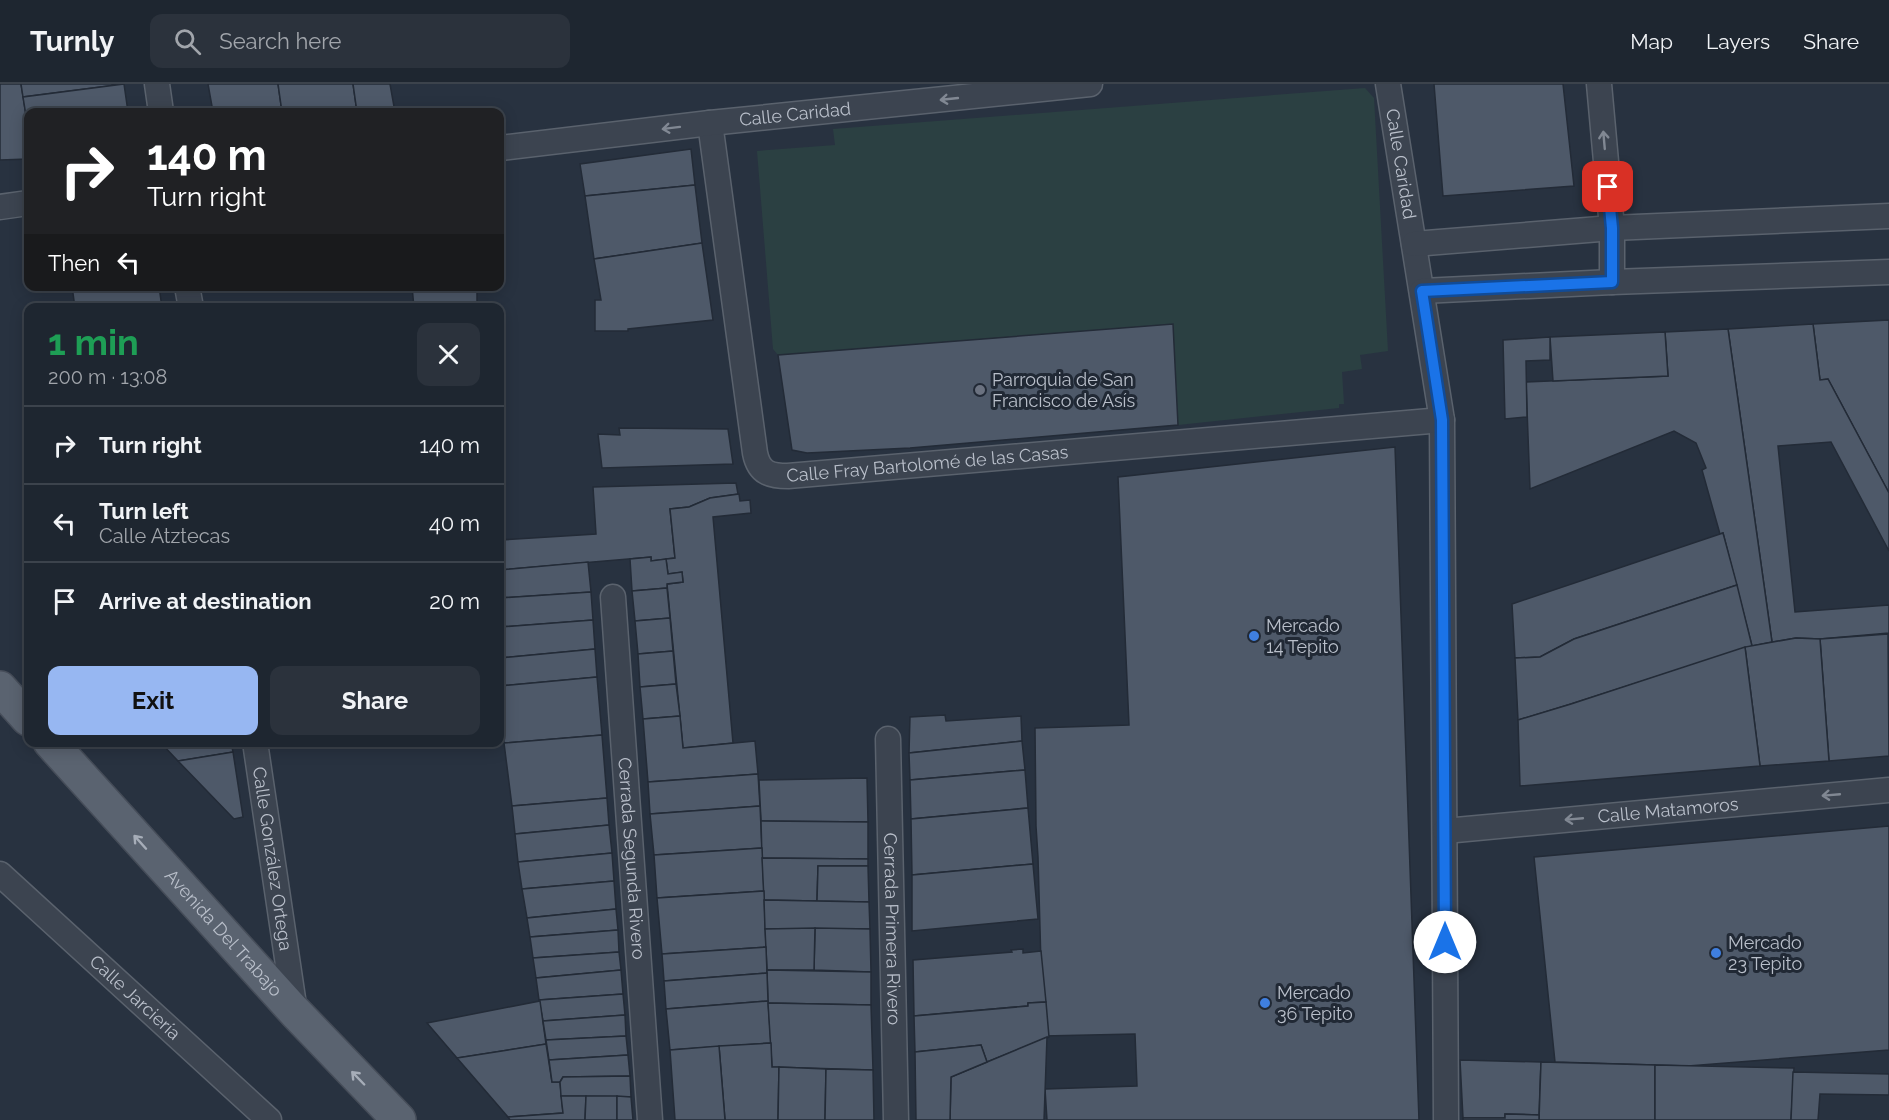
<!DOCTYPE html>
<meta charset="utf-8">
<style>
:root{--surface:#1e2630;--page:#2b323c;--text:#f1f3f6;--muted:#a1a5ab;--line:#3c434c;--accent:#97b7f2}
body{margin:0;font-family:Raleway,sans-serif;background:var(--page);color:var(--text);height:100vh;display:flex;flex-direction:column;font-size:22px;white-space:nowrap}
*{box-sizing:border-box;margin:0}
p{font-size:20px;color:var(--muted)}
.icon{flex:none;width:33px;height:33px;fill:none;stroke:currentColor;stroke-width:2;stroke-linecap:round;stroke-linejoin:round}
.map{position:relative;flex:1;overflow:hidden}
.drawer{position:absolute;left:24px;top:219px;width:480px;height:444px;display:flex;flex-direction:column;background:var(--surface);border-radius:12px;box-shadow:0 3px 15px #0003,0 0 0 2px var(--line)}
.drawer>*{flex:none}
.banner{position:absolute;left:24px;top:24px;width:480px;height:183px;border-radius:12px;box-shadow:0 3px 15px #0003,0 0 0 2px var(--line);background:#202124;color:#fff;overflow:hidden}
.pin{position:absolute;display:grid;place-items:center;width:51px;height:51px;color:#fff;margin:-26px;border-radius:12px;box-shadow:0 3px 9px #0006}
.me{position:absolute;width:66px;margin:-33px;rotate:0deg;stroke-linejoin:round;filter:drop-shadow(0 0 4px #0008)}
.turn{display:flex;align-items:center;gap:21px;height:126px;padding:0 24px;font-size:27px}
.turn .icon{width:78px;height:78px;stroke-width:2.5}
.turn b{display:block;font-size:42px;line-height:51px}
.then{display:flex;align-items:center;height:57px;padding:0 24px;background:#0003;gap:12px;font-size:22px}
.round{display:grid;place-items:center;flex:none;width:63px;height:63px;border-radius:12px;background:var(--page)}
.headline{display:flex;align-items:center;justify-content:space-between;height:102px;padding:0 24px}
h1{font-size:36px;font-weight:700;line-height:45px;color:#1e9e55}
.button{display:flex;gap:12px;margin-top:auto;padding:12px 24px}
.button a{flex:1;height:69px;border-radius:12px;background:var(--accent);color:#111;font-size:24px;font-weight:700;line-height:69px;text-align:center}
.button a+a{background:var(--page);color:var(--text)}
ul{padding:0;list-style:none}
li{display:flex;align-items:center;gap:18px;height:78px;padding:0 24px;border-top:2px solid var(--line)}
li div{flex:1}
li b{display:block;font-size:22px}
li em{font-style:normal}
header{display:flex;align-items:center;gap:36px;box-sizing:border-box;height:84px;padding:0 30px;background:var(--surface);border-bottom:2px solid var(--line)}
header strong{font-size:28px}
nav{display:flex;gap:33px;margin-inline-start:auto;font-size:21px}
.search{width:420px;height:54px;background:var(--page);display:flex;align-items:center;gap:15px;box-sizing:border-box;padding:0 21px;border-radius:12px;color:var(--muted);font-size:22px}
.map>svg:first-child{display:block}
.green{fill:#2b4042}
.building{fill:#4e5969;stroke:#232b37;stroke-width:1.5}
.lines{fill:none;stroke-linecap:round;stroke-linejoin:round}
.street-casing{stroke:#5a626d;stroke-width:27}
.primary-casing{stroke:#464d59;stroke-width:36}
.street{stroke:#3c4450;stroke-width:24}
.primary{stroke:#5a6370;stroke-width:33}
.oneway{stroke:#818893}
.oneway2{stroke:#a6adb8}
.route-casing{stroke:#114b97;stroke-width:15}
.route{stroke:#1a73e8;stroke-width:10}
.worship-dot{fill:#6b7280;stroke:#212935;stroke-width:2}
.shop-dot{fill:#3f7fe0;stroke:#212935;stroke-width:2}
.labels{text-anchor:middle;stroke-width:6;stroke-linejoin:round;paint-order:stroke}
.street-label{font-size:18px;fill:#b9bfca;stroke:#212935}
.poi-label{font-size:18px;fill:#b9bfca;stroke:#212935;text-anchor:start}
</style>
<header>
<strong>Turnly</strong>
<div class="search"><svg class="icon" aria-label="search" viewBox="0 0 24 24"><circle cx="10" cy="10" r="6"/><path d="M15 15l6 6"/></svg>Search here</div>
<nav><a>Map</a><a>Layers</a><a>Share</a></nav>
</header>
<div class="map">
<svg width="1889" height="1036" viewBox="0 0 1889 1036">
<rect width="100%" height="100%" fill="#283240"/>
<polygon class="green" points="1365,4 1374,14 1388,267 1360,271 1362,285 1342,288 1344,320 1339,320 1339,324 1178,341 1172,240 778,271 773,265 757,67 835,61 833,45"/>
<g class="building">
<polygon points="0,0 21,0 28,44 28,75 0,76"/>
<polygon points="21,0 124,0 23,13"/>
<polygon points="124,0 128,28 28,28 28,44 23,13"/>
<polygon points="208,0 278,0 282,28 213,28"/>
<polygon points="278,0 353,0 357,28 282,28"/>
<polygon points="353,0 390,0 395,28 357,28"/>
<polygon points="1434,0 1563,0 1574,102 1443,112"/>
<polygon points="691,65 695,101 585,112 580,80"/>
<polygon points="695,101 702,159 594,175 585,112"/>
<polygon points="702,159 713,236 628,245 628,247 595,247 595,216 601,216 594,175"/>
<polygon points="72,202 159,202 162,224 75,224"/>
<polygon points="412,202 477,202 477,224 414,224"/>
<polygon points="1889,236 1889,409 1828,295 1820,296 1813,240"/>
<polygon points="1173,240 1178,341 910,364 807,369 792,366 778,271"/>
<polygon points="1813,240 1820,296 1828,295 1889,409 1889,467 1831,358 1778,362 1795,528 1889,521 1889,549 1820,555 1796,554 1772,558 1728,245"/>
<polygon points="1728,245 1772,558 1752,562 1723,449 1720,450 1702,386 1706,384 1696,359 1674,347 1530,405 1526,298 1668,292 1665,248"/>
<polygon points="1665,248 1668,292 1553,297 1550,253"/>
<polygon points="1550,253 1550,276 1526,277 1527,333 1505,335 1503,256"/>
<polygon points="619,344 728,345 733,380 602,384 598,350 620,351"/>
<polygon points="1395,363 1419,1036 1047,1036 1045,1005 1137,1002 1135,950 1043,952 1038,773 1036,742 1035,644 1129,641 1118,393"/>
<polygon points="736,399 738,410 710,414 689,423 670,425 675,474 651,477 651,473 500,486 500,456 596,450 593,403"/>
<polygon points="739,410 740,417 750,416 751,429 713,433 733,659 683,664 667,500 683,498 682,488 668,490 666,475 675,474 670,425 689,423 710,414"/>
<polygon points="1723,449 1737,501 1574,555 1540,573 1515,574 1512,520"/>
<polygon points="651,473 651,477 666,475 668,490 682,488 683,498 667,500 667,504 632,507 630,475"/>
<polygon points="588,478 591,508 500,514 500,486"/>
<polygon points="1737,501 1752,562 1571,620 1518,636 1515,574 1540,573 1574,555"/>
<polygon points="667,504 670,534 635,537 632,507"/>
<polygon points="591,508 593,536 500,543 500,514"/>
<polygon points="670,534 673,567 638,570 635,537"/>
<polygon points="593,536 595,565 500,574 500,543"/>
<polygon points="1888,550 1889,672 1829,677 1820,555"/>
<polygon points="1796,554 1820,555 1829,677 1760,682 1745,563"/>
<polygon points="1745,563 1760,682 1520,702 1518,636 1571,620"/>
<polygon points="595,565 597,593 500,602 500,574"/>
<polygon points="673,567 676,600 640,603 638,570"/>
<polygon points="597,593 602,651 504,659 500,602"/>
<polygon points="676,600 680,632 643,635 640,603"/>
<polygon points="945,631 946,637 1021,632 1022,657 909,669 910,633"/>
<polygon points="680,632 683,664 755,657 758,690 648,698 643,635"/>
<polygon points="602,651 607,714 512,722 504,659"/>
<polygon points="1022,657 1025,686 910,696 909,669"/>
<polygon points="160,658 231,658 233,668 178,677"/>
<polygon points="233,668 243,733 234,735 178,677"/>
<polygon points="1025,686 1028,724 911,735 910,696"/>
<polygon points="758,690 760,722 650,730 648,698"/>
<polygon points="867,694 868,738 761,737 759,696"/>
<polygon points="607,714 609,741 515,750 512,722"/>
<polygon points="760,722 762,764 654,771 650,730"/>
<polygon points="1028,724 1033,780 912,791 911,735"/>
<polygon points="761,737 868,738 868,775 762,774"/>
<polygon points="609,741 612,769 518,778 515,750"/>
<polygon points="1889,742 1889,966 1688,982 1555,978 1534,773"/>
<polygon points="762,764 764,807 657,814 654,771"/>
<polygon points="612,769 614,797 522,805 518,778"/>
<polygon points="762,774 868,775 868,782 818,782 817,817 764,816"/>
<polygon points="1033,780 1038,835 912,847 912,791"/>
<polygon points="818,782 868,782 869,818 817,817"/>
<polygon points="614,797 616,825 527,834 522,805"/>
<polygon points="764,807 766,863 662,870 657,814"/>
<polygon points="764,816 869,818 870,845 765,845"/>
<polygon points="616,825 618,846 530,853 527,834"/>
<polygon points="815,844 870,845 871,888 814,886"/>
<polygon points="815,844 814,886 767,886 765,845"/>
<polygon points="618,846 619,868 533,874 530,853"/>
<polygon points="766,863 767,889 664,897 662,870"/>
<polygon points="1023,865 1023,869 1041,867 1046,918 1028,919 1028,922 914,932 913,876 1012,868 1011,866"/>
<polygon points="619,868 621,886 536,894 533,874"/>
<polygon points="621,886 623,910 539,916 536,894"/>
<polygon points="767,886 871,888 871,921 768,919"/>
<polygon points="767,889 768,917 666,925 664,897"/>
<polygon points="623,910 625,931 543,937 539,916"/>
<polygon points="540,917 546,960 457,974 427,939"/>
<polygon points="768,917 771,959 670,966 666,925"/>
<polygon points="1046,918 1049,953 987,978 981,961 915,968 914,932 1028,922 1028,919"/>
<polygon points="768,919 871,921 873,986 772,983"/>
<polygon points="625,931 626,952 546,956 543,937"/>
<polygon points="626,952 628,971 549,976 546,956"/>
<polygon points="1047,953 1044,1036 950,1036 951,993"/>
<polygon points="771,959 772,983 779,983 778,1036 725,1036 719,962"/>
<polygon points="546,960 552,998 560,998 563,1029 508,1033 457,974"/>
<polygon points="981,961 987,978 951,993 950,1036 916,1036 915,968"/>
<polygon points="719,962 725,1036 675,1036 670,966"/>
<polygon points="628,971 630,992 563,993 560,998 552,998 549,976"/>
<polygon points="1460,976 1541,978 1539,1031 1505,1030 1505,1034 1463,1034"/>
<polygon points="1541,978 1655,981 1655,1036 1539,1036"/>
<polygon points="1655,981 1794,984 1791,1036 1655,1036"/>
<polygon points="779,983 826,985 825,1036 778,1036"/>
<polygon points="826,985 873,986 874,1036 825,1036"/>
<polygon points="1793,988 1889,990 1889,1011 1820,1010 1818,1036 1791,1036"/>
<polygon points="630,992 631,1013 561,1012 560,998 563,993"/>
<polygon points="561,1012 586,1012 585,1036 510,1036 508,1033 563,1029"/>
<polygon points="586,1012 617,1012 617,1036 585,1036"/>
<polygon points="617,1012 631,1013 633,1036 617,1036"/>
<polygon points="1505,1030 1539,1031 1539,1036 1463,1036 1463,1034 1505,1034"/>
</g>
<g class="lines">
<g class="street-casing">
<g id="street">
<polyline points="157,0 161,28"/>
<path id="s1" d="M 1388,0 L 1442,336 L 1446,1036"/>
<polyline points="1599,0 1612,144 1612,198"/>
<path id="s2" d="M 710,39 L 755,369 C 759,389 770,392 788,392 L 1442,336"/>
<path id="s3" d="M 500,64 L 710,39 L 1090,0"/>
<polyline points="0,123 28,119"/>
<polyline points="1414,160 1612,144 1889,132"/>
<polyline points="187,202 191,224"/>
<polyline points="1422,207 1612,198 1889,188"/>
<path id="s4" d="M 613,513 L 650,1036"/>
<path id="s5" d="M 888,655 L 896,1036"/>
<path id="s6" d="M 255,658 L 295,928"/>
<path id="s7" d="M 1445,747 L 1889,706"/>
<path id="s8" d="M 0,790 L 269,1036"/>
</g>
</g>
<g class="primary-casing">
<g id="primary">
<polyline points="0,604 28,635"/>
<path id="s9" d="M 50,658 L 295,928 L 399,1036"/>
</g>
</g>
<use href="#street" class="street"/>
<use href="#primary" class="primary"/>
</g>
<defs><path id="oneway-shaft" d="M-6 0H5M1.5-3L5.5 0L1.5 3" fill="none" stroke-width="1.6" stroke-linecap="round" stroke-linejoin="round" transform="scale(1.5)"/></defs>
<g class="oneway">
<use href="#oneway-shaft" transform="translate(949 15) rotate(174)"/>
<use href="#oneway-shaft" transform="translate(671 44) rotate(173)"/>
<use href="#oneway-shaft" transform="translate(1604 56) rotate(-95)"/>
<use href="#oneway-shaft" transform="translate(1831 711) rotate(175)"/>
<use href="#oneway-shaft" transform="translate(1574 735) rotate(175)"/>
</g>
<g class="oneway2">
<use href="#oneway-shaft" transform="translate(140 758) rotate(-132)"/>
<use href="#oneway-shaft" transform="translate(358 994) rotate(-134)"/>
</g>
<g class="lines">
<g class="route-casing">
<polyline id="route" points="1445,858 1442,336 1422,207 1612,198 1612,144 1608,103"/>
</g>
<use href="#route" class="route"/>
</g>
<circle class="worship-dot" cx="980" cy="306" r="6"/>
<g class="shop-dot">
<circle cx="1254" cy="552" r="6"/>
<circle cx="1716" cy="869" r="6"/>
<circle cx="1265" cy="919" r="6"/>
</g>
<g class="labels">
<g class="street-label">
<text dy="6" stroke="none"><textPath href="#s3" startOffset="297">Calle Caridad</textPath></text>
<text dy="6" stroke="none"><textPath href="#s1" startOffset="81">Calle Caridad</textPath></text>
<text dy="6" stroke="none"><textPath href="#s2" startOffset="518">Calle Fray Bartolomé de las Casas</textPath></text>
<text dy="6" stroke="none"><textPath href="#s7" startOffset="224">Calle Matamoros</textPath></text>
<text dy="6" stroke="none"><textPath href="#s6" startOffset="118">Calle González Ortega</textPath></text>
<text dy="6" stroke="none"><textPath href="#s4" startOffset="262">Cerrada Segunda Rivero</textPath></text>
<text dy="6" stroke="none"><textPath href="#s5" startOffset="190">Cerrada Primera Rivero</textPath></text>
<text dy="6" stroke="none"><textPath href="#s9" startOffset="258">Avenida Del Trabajo</textPath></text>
<text dy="6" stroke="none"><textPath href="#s8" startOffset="183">Calle Jarciería</textPath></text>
</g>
<g class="poi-label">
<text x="992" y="302">Parroquia de San<tspan x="992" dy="21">Francisco de Asís</tspan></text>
<text x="1266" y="548">Mercado<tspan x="1266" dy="21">14 Tepito</tspan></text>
<text x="1728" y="865">Mercado<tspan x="1728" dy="21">23 Tepito</tspan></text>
<text x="1277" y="915">Mercado<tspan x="1277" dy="21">36 Tepito</tspan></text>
</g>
</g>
</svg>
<div class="pin" style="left:1608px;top:103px;background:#d93025"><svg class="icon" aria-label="arrive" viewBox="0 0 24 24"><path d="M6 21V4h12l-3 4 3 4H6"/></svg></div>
<svg class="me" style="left:1445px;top:858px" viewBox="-20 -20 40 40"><circle r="19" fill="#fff"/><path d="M0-13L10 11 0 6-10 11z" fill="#1a73e8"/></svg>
<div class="banner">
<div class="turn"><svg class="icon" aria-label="right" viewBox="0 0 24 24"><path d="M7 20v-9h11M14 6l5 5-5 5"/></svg><div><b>140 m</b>Turn right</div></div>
<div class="then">Then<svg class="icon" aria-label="left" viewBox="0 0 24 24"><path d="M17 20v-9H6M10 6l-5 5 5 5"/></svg></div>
</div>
<section class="drawer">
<div class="headline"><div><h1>1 min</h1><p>200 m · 13:08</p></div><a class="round"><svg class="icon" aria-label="close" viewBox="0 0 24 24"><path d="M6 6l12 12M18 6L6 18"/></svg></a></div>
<ul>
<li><svg class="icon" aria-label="right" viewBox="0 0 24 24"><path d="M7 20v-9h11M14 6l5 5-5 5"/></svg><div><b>Turn right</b></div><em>140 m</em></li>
<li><svg class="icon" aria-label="left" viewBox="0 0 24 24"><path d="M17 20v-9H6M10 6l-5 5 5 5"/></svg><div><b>Turn left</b><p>Calle Atztecas</p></div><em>40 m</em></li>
<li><svg class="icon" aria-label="arrive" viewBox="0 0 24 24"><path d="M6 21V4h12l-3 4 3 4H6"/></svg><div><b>Arrive at destination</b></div><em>20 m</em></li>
</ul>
<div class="button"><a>Exit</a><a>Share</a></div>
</section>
</div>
